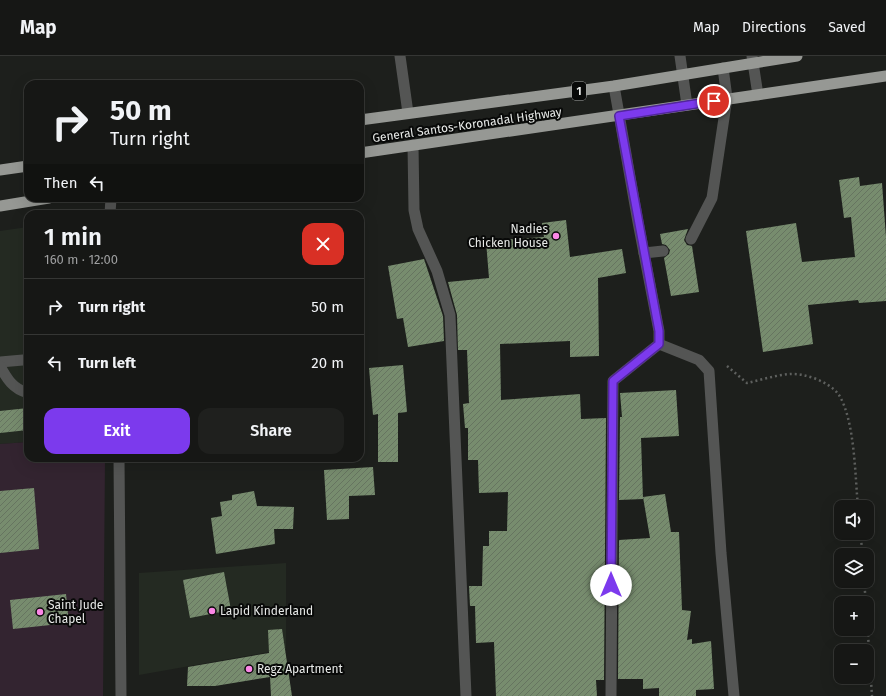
<!DOCTYPE html>
<meta charset="utf-8">
<style>
:root{--surface:#161715;--page:#1f201e;--text:#f1f3f6;--muted:#9e9fa0;--line:#353634;--accent:#7c3aed}
body{margin:0;font-family:"Fira Sans",sans-serif;background:var(--page);color:var(--text);height:100vh;display:flex;flex-direction:column;font-size:15px;white-space:nowrap}
*{box-sizing:border-box;margin:0}
p{font-size:13px;color:var(--muted)}
.icon{flex:none;width:22px;height:22px;fill:none;stroke:currentColor;stroke-width:2;stroke-linecap:round;stroke-linejoin:round}
.map{position:relative;flex:1;overflow:hidden}
.details{position:absolute;left:24px;top:154px;width:340px;height:252px;display:flex;flex-direction:column;background:var(--surface);border-radius:12px;box-shadow:0 4px 16px #0002,0 0 0 1px var(--line)}
.details>*{flex:none}
.banner{position:absolute;left:24px;top:24px;width:340px;height:122px;border-radius:12px;box-shadow:0 4px 16px #0002,0 0 0 1px var(--line);background:#161715;color:var(--text);overflow:hidden}
.fabs{position:absolute;left:834px;top:444px;display:grid;gap:8px}
.fabs a{display:grid;place-items:center;width:40px;height:40px;border-radius:8px;background:var(--surface);box-shadow:0 4px 16px #0002,0 0 0 1px var(--line);font-size:20px}
.pin{position:absolute;display:grid;place-items:center;width:34px;height:34px;color:#fff;margin:-17px;border:2px solid #fff;border-radius:50%;box-shadow:0 1px 4px #0007}
.me{position:absolute;width:44px;margin:-22px;rotate:0deg;stroke-linejoin:round;filter:drop-shadow(0 0 3px #0008)}
.turn{display:flex;align-items:center;gap:14px;height:84px;padding:0 20px;font-size:18px}
.turn .icon{width:52px;height:52px;stroke-width:2.5}
.turn b{display:block;font-size:28px;line-height:34px}
.then{display:flex;align-items:center;height:38px;padding:0 20px;background:#0003;gap:8px;font-size:15px}
.round{display:grid;place-items:center;flex:none;width:42px;height:42px;border-radius:12px;background:var(--page)}
.headline{display:flex;align-items:center;justify-content:space-between;height:68px;padding:0 20px}
h1{font-size:24px;font-weight:600;line-height:30px}
.action{display:flex;gap:8px;margin-top:auto;padding:8px 20px}
.action a{flex:1;height:46px;border-radius:12px;background:var(--accent);color:#fff;font-size:16px;font-weight:600;line-height:46px;text-align:center}
.action a+a{background:var(--page);color:var(--text)}
ul{padding:0;list-style:none}
li{display:flex;align-items:center;gap:12px;height:56px;padding:0 20px;border-top:1px solid var(--line)}
li div{flex:1}
li b{display:block;font-size:15px}
li em{font-style:normal}
header{display:flex;align-items:center;gap:24px;box-sizing:border-box;height:56px;padding:0 20px;background:var(--surface);border-bottom:1px solid var(--line)}
header strong{font-size:19px}
nav{display:flex;gap:22px;margin-inline-start:auto;font-size:14px}
.map>svg:first-child{display:block}
.built{fill:#242a22}
.green{fill:#332430}
.building{fill:url(#building-hatch)}
.lines{fill:none;stroke-linecap:round;stroke-linejoin:round}
.path{stroke:#5e605e;stroke-width:2.5;stroke-dasharray:2 3;stroke-linecap:butt}
.service{stroke:#545554;stroke-width:11}
.minor{stroke:#545554;stroke-width:11}
.tertiary{stroke:#545554;stroke-width:11}
.trunk{stroke:#969894;stroke-width:11}
.route-casing{stroke:#51269a;stroke-width:10}
.route{stroke:#7c3aed;stroke-width:7}
.poi-dot{fill:#fb87e6;stroke:#080908;stroke-width:1.5}
.labels{text-anchor:middle;stroke-width:4;stroke-linejoin:round;paint-order:stroke}
.shield{fill:#080908;stroke:#a4a6a4;stroke-width:1}
.shield-label{font-size:11px;font-weight:bold;fill:#e7e9e7}
.street-label{font-size:12px;fill:#e7e9e7;stroke:#080908}
.poi-label{font-size:12px;fill:#e7e9e7;stroke:#080908;text-anchor:start}
</style>
<header>
<strong>Map</strong>
<nav><a>Map</a><a>Directions</a><a>Saved</a></nav>
</header>
<div class="map">
<svg width="886" height="640" viewBox="0 0 886 640">
<defs>
<pattern id="building-hatch" width="6" height="6" patternUnits="userSpaceOnUse"><rect width="6" height="6" fill="#778c6e"/><path d="M-1 1l2-2M0 6l6-6M5 7l2-2" fill="none" stroke="#667460"/></pattern>
</defs>
<rect width="100%" height="100%" fill="#1d1f1c"/>
<g class="built">
<polygon points="28,171 28,386 0,388 0,175"/>
<polygon points="286,507 286,593 139,619 139,517"/>
</g>
<polygon class="green" points="28,386 28,402 105,402 103,640 0,640 0,388"/>
<g class="building">
<polygon points="859,121 860,130 882,127 886,181 886,245 859,247 858,244 808,249 813,288 763,296 746,175 796,167 802,206 855,201 851,161 844,162 839,124"/>
<polygon points="566,164 570,201 622,193 626,217 598,222 599,300 570,301 570,285 500,288 501,344 580,338 581,363 606,362 604,624 596,624 597,640 496,640 494,586 476,587 475,550 470,550 469,530 482,530 483,490 489,490 489,475 507,475 508,436 479,437 478,404 468,404 468,372 465,372 463,348 469,347 467,294 458,294 457,259 448,226 489,222 486,185 544,181 542,167"/>
<polygon points="688,173 684,184 687,189 692,190 699,236 671,240 664,202 669,198 670,194 666,189 662,188 660,178"/>
<polygon points="424,203 443,260 444,285 408,291 403,262 397,263 388,210"/>
<polygon points="403,309 407,356 398,357 398,406 378,406 378,358 373,359 369,312"/>
<polygon points="676,334 679,380 641,382 643,443 619,444 620,361 622,361 620,337"/>
<polygon points="28,352 28,374 0,377 0,355"/>
<polygon points="373,411 375,439 349,440 349,463 327,464 324,414"/>
<polygon points="34,432 39,493 0,497 0,435"/>
<polygon points="254,435 257,450 294,451 293,473 274,473 275,488 216,498 211,462 222,460 220,446 232,444 232,439"/>
<polygon points="665,438 671,476 679,476 682,554 691,555 687,584 692,583 692,588 711,585 714,633 696,634 696,640 659,640 659,632 643,633 643,623 618,623 619,484 650,482 643,441"/>
<polygon points="224,516 231,554 190,562 183,524"/>
<polygon points="66,538 69,567 13,573 10,544"/>
<polygon points="282,573 292,640 271,640 270,621 215,630 187,630 188,611 269,597 268,574"/>
</g>
<g class="lines">
<g class="path">
<path d="M 727,310 L 747,327 C 761,324 776,319 790,318 C 805,317 830,326 839,339 C 855,365 855,420 858,451"/>
<polyline points="860,477 863,499"/>
<polyline points="864,525 866,547"/>
<polyline points="867,564 872,640"/>
</g>
<g class="service">
<polyline points="691,183 712,142 727,42 723,12"/>
<polyline points="644,197 663,195"/>
<polyline points="0,306 23,304"/>
<path d="M 0,310 C 7,323 13,333 28,337"/>
</g>
<g class="minor">
<polyline points="400,0 408,57"/>
<polyline points="413,89 414,154 418,173 437,215 450,259 466,640"/>
<polyline points="110,158 111,142"/>
<polyline points="659,288 699,304 709,315 721,497 734,640"/>
<polyline points="119,402 121,640"/>
<polyline points="611,640 613,325 659,288 659,275 638,166 614,30"/>
</g>
<g class="tertiary">
<polyline points="680,0 687,49"/>
<polyline points="752,0 758,39"/>
</g>
<g class="trunk">
<polyline points="360,64 614,30 797,0"/>
<polyline points="360,97 886,20"/>
<polyline points="0,114 28,110"/>
<polyline points="0,150 49,142"/>
</g>
</g>
<g class="lines">
<g class="route-casing">
<polyline id="route" points="611,529 613,325 659,288 659,275 619,60 714,45"/>
</g>
<use href="#route" class="route"/>
</g>
<g class="poi-dot">
<circle cx="556" cy="180" r="4"/>
<circle cx="212" cy="555" r="4"/>
<circle cx="40" cy="556" r="4"/>
<circle cx="249" cy="613" r="4"/>
</g>
<g class="labels">
<rect class="shield" x="572" y="26" width="14" height="18" rx="3"/>
<g class="shield-label">
<text x="579" y="39">1</text>
</g>
<g class="street-label">
<text transform="translate(467 69) rotate(-8)" y="4">General Santos-Koronadal Highway</text>
</g>
<g class="poi-label">
<text x="548" y="177" text-anchor="end">Nadies<tspan x="548" dy="14">Chicken House</tspan></text>
<text x="48" y="553">Saint Jude<tspan x="48" dy="14">Chapel</tspan></text>
<text x="220" y="559">Lapid Kinderland</text>
<text x="257" y="617">Regz Apartment</text>
</g>
</g>
</svg>
<div class="fabs">
<a><svg class="icon" aria-label="sound" viewBox="0 0 24 24"><path d="M4 9h4l5-4v14l-5-4H4zM17 9q2 3 0 6"/></svg></a>
<a><svg class="icon" aria-label="layers" viewBox="0 0 24 24"><path d="M12 4l9 5-9 5-9-5zM3 14l9 5 9-5"/></svg></a>
<a>+</a>
<a>−</a>
</div>
<div class="pin" style="left:714px;top:45px;background:#d93025"><svg class="icon" aria-label="arrive" viewBox="0 0 24 24"><path d="M6 21V4h12l-3 4 3 4H6"/></svg></div>
<svg class="me" style="left:611px;top:529px" viewBox="-20 -20 40 40"><circle r="19" fill="#fff"/><path d="M0-13L10 11 0 6-10 11z" fill="#7c3aed"/></svg>
<div class="banner">
<div class="turn"><svg class="icon" aria-label="right" viewBox="0 0 24 24"><path d="M7 20v-9h11M14 6l5 5-5 5"/></svg><div><b>50 m</b>Turn right</div></div>
<div class="then">Then<svg class="icon" aria-label="left" viewBox="0 0 24 24"><path d="M17 20v-9H6M10 6l-5 5 5 5"/></svg></div>
</div>
<section class="details">
<div class="headline"><div><h1>1 min</h1><p>160 m · 12:00</p></div><a class="round" style="background:#d93025;color:#fff"><svg class="icon" aria-label="close" viewBox="0 0 24 24"><path d="M6 6l12 12M18 6L6 18"/></svg></a></div>
<ul>
<li><svg class="icon" aria-label="right" viewBox="0 0 24 24"><path d="M7 20v-9h11M14 6l5 5-5 5"/></svg><div><b>Turn right</b></div><em>50 m</em></li>
<li><svg class="icon" aria-label="left" viewBox="0 0 24 24"><path d="M17 20v-9H6M10 6l-5 5 5 5"/></svg><div><b>Turn left</b></div><em>20 m</em></li>
</ul>
<div class="action"><a>Exit</a><a>Share</a></div>
</section>
</div>
